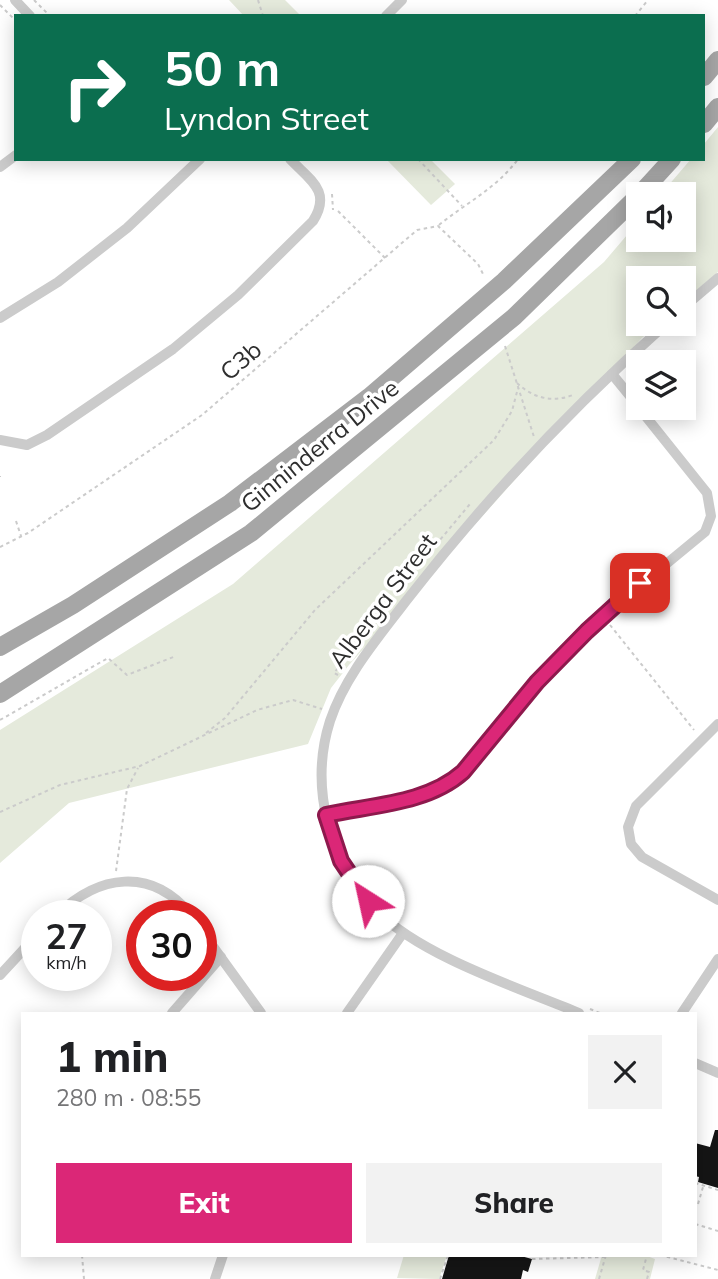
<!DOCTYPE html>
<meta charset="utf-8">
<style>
:root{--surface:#fff;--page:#f2f2f2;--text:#202124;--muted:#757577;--accent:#db2777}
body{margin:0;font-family:Mulish,sans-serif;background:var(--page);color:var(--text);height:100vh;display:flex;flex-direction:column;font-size:26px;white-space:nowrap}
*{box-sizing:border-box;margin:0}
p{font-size:23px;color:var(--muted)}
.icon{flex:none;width:38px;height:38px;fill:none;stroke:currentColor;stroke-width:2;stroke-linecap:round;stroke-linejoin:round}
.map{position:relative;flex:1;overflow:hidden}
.side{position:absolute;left:21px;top:1012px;width:676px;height:245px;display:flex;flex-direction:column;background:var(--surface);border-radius:0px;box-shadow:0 4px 18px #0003}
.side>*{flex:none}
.guide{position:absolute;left:14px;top:14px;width:691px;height:147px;border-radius:0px;box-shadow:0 4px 18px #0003;background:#0b6e4f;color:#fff;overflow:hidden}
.buttons{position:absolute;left:626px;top:182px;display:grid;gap:14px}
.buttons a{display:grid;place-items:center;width:70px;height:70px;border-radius:0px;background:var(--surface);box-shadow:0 4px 18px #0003;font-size:35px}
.speed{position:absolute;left:21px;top:900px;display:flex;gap:14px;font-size:35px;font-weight:700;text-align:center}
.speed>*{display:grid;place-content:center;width:91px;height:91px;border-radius:50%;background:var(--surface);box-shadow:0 4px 18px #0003;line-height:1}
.speed small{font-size:18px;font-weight:400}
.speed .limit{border:10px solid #d22;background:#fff;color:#111}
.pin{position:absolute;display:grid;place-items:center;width:60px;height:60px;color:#fff;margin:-30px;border-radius:14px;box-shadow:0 4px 10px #0006}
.me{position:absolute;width:77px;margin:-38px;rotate:325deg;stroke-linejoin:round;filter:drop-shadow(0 0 5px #0008)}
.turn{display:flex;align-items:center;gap:24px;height:147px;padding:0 35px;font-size:32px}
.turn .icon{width:91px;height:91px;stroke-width:2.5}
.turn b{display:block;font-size:49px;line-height:60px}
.round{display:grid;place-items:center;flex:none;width:74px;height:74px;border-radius:0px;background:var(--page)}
.head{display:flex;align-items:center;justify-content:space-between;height:119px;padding:0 35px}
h1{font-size:42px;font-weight:800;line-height:52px}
.button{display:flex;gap:14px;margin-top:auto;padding:14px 35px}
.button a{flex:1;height:80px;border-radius:0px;background:var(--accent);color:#fff;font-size:28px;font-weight:800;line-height:80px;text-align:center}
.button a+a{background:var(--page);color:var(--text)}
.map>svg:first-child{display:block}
.green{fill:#e5eadc}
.building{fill:#151515}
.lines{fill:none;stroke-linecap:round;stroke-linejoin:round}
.path{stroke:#cbcbcb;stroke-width:2;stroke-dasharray:3.5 3.5;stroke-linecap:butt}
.minor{stroke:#cbcbcb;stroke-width:10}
.primary{stroke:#a6a6a6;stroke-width:18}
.route-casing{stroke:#8e194d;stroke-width:18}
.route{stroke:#db2777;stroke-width:12}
.labels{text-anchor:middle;stroke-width:7;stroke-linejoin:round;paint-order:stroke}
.street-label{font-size:24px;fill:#2e2e2e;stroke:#fff}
</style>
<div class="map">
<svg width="718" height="1279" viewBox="0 0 718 1279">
<rect width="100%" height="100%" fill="#fff"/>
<g class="green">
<polygon points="229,0 285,0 301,16 244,16"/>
<polygon points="718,127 718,272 684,301 684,278 639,278 639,324 658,324 642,338 349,665 331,688 308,744 69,803 0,863 0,730 233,584 604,262 639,221 639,240 684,240 684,194 661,194 691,159 704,159 704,144"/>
<polygon points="386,159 430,159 455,184 431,205"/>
<polygon points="404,1255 447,1255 439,1279 397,1278"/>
<polygon points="602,1255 644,1255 655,1259 650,1279 595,1279"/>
</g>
<g class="building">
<polygon points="715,1130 718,1130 718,1188 698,1182 699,1177 695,1176 695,1143 710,1147"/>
<polygon points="449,1255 517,1255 532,1259 528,1272 523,1270 521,1279 442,1279"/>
</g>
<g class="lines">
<g class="path">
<polyline points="34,0 50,16"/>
<polyline points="258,0 263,16"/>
<polyline points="0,5 16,21"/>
<polyline points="635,16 648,0"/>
<polyline points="418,159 462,206"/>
<polyline points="332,194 333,210"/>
<polyline points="338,211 385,258"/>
<path d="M 439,225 C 466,203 497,188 518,159"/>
<polyline points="505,346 534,437"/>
<path d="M 517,383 C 533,398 552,403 573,395"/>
<polyline points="0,476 0,477"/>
<polyline points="16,521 21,536"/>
<polyline points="0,547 28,533 202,415 417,230 438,226 478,264 483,274"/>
<polyline points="409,577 470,504"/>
<polyline points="610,625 694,730"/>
<polyline points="338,675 334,673 390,601"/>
<polyline points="0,720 108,658 127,675 176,656"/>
<polyline points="206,733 225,718 315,610 494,440 512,411 518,388"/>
<polyline points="0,812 60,785 140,766 257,710 293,700 322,709"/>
<polyline points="116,871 127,789 138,768"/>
<polyline points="590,1009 600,1013"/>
<polyline points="695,1183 718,1190"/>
<polyline points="698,1204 703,1187"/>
<polyline points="695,1224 718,1231"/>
<polyline points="82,1255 84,1279"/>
<polyline points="660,1255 718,1270"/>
<polyline points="532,1259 606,1257"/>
<polyline points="440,1279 448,1255"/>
<polyline points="599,1279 606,1255"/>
<polyline points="647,1279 649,1272 643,1270 647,1255"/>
</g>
<g class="minor">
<polyline points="15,0 30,16"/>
<polyline points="386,16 402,0"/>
<polyline points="0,167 16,155"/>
<polyline points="684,307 718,278"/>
<polyline points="0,318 58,282 127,228 200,159"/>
<polyline points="612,374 639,407"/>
<path d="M 0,440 L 27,445 L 47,435 L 173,349 L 238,295 L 313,221 C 332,191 310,180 290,159"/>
<polyline points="718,724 636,806 628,827 631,844 642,857 718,900"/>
<polyline points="325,815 429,793 456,779 562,656 614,607 705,532 711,516 707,493 639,408"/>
<path d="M 57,915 C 98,875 151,866 191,915"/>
<polyline points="201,930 261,1013"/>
<polyline points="0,975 37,935"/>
<polyline points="172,1013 221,957"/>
<polyline points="347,1013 403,933"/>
<path d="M 579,1013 C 519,988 421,956 377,911 C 329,862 309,787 330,721 C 345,676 378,638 406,601 C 484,501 571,408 666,324"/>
<polyline points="682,1013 718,959"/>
<polyline points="695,1063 718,1073"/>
<polyline points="215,1279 223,1255"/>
</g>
<g class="primary">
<polyline points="704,77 718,60"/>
<polyline points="704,124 718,107"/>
<polyline points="640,194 672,159"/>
<polyline points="0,647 73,605 230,503 369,397 504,281 632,159"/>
<polyline points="0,694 251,533 514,317 639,195"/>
</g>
</g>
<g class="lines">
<g class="route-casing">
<path id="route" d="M 368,901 L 341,861 L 326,815 C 371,805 427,804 463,772 L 537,682 L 587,631 L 640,583"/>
</g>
<use href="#route" class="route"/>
</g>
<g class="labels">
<g class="street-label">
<text transform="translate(241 361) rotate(-41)" y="8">C3b</text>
<text transform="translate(320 446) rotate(-39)" y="8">Ginninderra Drive</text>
<text transform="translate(383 601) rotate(-53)" y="8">Alberga Street</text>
</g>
</g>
</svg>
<div class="buttons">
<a><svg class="icon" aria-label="sound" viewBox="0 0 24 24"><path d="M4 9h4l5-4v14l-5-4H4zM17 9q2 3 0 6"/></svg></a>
<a><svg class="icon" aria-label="search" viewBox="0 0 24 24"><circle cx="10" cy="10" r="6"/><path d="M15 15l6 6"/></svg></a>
<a><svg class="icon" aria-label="layers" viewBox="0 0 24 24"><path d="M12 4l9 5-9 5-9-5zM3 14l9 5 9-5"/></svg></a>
</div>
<div class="speed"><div>27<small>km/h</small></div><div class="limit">30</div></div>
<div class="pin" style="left:640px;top:583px;background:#d93025"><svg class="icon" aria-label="arrive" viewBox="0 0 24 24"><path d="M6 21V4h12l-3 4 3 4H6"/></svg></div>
<svg class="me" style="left:368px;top:901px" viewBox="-20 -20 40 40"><circle r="19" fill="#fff"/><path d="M0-13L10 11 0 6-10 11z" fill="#db2777"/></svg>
<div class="guide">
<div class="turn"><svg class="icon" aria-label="right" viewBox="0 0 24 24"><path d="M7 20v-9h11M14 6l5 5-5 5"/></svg><div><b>50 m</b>Lyndon Street</div></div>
</div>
<section class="side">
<div class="head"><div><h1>1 min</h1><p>280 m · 08:55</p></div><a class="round"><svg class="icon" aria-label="close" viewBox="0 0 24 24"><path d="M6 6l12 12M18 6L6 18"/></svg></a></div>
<div class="button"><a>Exit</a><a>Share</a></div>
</section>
</div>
